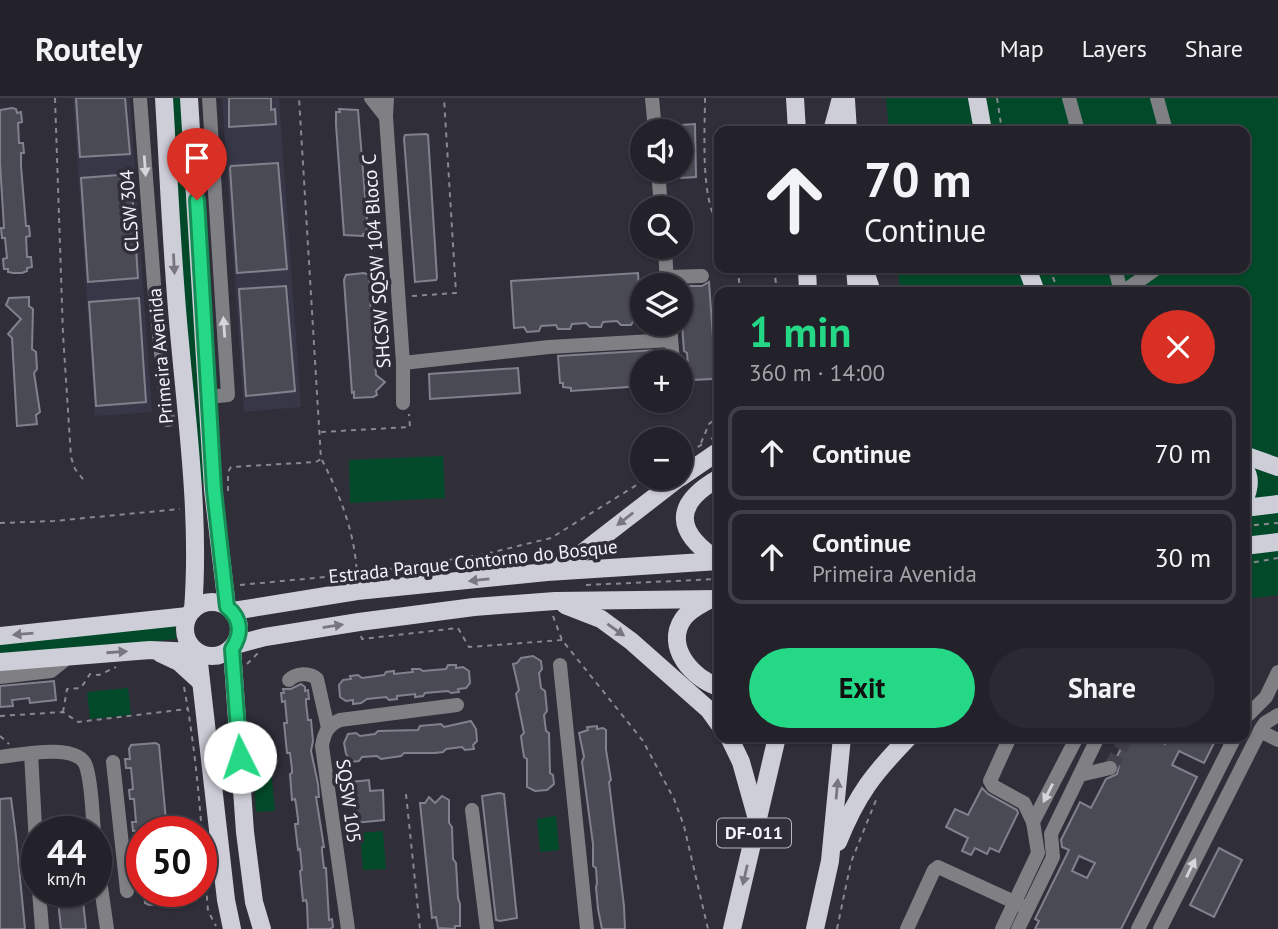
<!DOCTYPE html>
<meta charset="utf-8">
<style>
:root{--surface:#23222b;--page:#2b2a33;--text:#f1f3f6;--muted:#a3a4a9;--line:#403f47;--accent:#24d886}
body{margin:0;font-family:"PT Sans",sans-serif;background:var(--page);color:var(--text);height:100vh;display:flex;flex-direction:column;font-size:26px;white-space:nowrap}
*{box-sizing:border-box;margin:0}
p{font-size:23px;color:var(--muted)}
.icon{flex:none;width:38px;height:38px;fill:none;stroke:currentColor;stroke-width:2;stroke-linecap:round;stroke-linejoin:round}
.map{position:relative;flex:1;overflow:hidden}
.drawer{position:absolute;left:714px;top:189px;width:536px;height:455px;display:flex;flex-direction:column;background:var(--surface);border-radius:14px;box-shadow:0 2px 5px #0004,0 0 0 2px var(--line)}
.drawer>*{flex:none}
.guide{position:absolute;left:714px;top:28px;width:536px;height:147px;border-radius:14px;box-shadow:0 2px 5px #0004,0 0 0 2px var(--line);background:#23222b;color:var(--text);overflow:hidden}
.tools{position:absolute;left:630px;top:21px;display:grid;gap:14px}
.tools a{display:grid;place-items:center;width:63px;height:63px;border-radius:50%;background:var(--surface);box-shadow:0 2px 5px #0004,0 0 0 2px var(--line);font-size:35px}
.speed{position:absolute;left:21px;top:718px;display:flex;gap:14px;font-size:35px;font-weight:700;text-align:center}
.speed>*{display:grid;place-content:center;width:91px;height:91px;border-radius:50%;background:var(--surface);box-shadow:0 2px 5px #0004,0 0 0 2px var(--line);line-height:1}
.speed small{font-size:18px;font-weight:400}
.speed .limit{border:10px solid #d22;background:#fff;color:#111}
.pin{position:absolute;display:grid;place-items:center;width:60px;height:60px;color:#fff;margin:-72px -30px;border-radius:50% 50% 50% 0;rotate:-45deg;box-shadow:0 0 7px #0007}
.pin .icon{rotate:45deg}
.me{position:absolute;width:77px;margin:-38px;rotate:356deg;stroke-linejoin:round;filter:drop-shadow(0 0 5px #0008)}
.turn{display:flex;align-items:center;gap:24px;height:147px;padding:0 35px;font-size:32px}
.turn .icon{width:91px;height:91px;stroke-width:2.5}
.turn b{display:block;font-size:49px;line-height:60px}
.round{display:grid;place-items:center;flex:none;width:74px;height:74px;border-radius:37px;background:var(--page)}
.headline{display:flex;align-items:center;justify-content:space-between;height:119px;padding:0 35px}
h1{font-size:42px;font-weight:600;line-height:52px;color:var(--accent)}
.primary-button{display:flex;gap:14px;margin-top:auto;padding:14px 35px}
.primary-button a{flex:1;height:80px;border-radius:42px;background:var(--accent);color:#111;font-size:28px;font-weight:600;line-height:80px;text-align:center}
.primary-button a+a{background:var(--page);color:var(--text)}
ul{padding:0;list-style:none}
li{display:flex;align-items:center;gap:21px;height:94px;margin:0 14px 10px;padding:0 21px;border:4px solid var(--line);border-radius:14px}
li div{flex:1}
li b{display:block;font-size:26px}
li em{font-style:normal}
header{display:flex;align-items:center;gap:42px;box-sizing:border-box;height:98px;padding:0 35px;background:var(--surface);border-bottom:2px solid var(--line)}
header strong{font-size:33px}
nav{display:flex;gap:38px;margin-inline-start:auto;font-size:24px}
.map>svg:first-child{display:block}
.built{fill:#383748}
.green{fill:#024929}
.building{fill:#4a4a55;stroke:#81818d;stroke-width:2;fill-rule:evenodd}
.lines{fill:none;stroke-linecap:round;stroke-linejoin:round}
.minor-tunnel{stroke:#43424c;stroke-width:14;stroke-dasharray:14 7;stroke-linecap:butt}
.path{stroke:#898891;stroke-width:2;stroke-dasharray:5 5;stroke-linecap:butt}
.minor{stroke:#7f7f84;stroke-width:14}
.major{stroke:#ceced9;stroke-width:18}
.oneway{fill:#d6d5dc}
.oneway2{fill:#777681}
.route-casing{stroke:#178c57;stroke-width:18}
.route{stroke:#24d886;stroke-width:12}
.labels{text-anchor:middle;stroke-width:7;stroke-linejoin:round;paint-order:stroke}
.shield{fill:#2f2e39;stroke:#b8b7bf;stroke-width:2}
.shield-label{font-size:18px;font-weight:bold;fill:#f3f2f9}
.street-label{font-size:19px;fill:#f3f2f9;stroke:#2f2e39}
</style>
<header>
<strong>Routely</strong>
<nav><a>Map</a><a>Layers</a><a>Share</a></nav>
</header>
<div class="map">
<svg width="1278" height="831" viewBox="0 0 1278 831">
<rect width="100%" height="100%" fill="#2f2e39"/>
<g class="built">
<polygon points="73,0 130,0 152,314 95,318"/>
<polygon points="222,0 279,0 301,309 244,314"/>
</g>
<g class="green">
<polygon points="169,0 182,0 204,386 199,383"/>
<polygon points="886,0 1278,0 1278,497 1244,501 1244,194 900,194 898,170 1244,170 1244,33 889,33"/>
<polygon points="443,358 445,400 350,405 349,362"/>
<polygon points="175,526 176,541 0,560 0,545"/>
<polygon points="128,590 131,617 90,621 87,594"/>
<polygon points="271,670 275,713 256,714 253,672"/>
<polygon points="556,718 559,752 540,754 537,721"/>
<polygon points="383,733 386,771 363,772 360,735"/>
</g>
<g class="building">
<polygon points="76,0 125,0 130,56 80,59"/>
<polygon points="229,0 271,0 271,12 275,11 276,26 229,29"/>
<polygon points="12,10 16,11 17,15 21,14 22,24 18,25 19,45 23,45 24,55 21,55 21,68 26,128 29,128 30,138 26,139 27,159 31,159 32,169 27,170 27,173 22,175 13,175 8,174 8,171 4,171 3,161 7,160 5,140 2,140 1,130 4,130 0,65 0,12"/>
<polygon points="339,11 358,12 367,122 367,135 363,136 363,138 344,137 336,27 336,14 340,14"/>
<polygon points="695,26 696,79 681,80 681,27"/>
<polygon points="426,36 428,37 437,180 436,182 415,184 404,40 405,37"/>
<polygon points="278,65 287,171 237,175 230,70 231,68"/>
<polygon points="131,76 138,180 88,184 81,80"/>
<polygon points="364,175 369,177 369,183 378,191 370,201 371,214 380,222 377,226 372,227 374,245 383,253 375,263 376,277 385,284 376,293 377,297 373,299 354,300 354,294 352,295 344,182 346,177"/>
<polygon points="638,175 639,191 642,195 642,221 635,221 631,227 621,227 617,223 603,224 601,229 590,229 586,225 572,226 570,231 558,231 556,227 541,228 539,233 527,234 524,229 514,230 511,183"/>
<polygon points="709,184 713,239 719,245 715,246 713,254 717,275 712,281 692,282 686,277 688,267 687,255 684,253 681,213 684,211 681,188 702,188"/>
<polygon points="286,188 295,293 246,298 239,191"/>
<polygon points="29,199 29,208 33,211 32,251 36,254 37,271 34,275 40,314 36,317 37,326 17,328 12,240 8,236 21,221 6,207 9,200"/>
<polygon points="139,200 146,304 96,308 89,204"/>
<polygon points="656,252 656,264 642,264 642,288 571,293 571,290 563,289 563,285 560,285 558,258"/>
<polygon points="518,270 520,295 430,301 429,276"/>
<polygon points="533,558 541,563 542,571 539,575 541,590 545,593 547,613 544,617 546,633 549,635 550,675 553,677 554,686 547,692 535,693 527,689 527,661 524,659 522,646 521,638 524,635 516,596 519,592 513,566 517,565 521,560"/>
<polygon points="448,567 456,567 456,570 463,569 469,573 470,585 466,590 458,591 459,594 451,595 448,593 425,595 423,598 415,599 415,596 397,598 397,601 389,602 386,599 367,601 361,605 353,606 353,602 346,603 340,599 339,587 343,582 351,581 350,578 358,577 362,580 384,577 386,574 394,573 394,576 413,574 412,571 420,571 423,573 446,571"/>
<polygon points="54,583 56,602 30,605 29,600 12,602 13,608 0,609 0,588"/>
<polygon points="301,586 305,589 305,593 308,592 309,601 306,601 306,605 308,622 311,622 313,643 311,653 318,686 319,699 316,699 324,749 322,749 322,753 324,770 326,770 329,822 332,821 333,829 330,831 308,831 307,806 306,802 303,803 300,773 302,772 301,762 300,751 298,752 295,726 298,726 298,721 296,706 295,701 292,702 290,676 292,675 292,671 290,655 287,655 284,625 287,625 285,603 282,604 281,595 284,595 283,591 291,591"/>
<polygon points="471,623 476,631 477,643 473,647 474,651 465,652 462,649 446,651 443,654 435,655 404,655 401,658 381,661 377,658 362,659 359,663 351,664 346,656 344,645 348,636 356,635 360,638 375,636 378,633 418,632 420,628 441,626 444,629"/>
<polygon points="597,628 597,631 603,630 606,632 606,652 611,682 609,684 624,808 625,831 602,831 598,811 596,789 597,785 596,770 593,768 593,746 582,664 584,659 579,635 588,632 587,629"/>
<path d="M 1127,639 L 1151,639 L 1165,646 L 1168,639 L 1217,639 L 1204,665 L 1179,653 L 1172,667 L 1197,679 L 1121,831 L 1035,831 L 1039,823 L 1035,821 L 1069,752 L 1062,749 L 1061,742 L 1080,704 L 1091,710 L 1106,681 L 1117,676 L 1119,668 L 1115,662 ZM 1079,758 L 1095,765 L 1087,780 L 1072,773 Z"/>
<polygon points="156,645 159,647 167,733 133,733 132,724 136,724 134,701 130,701 129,692 133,691 131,670 126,670 125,661 130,661 129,651 131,647"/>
<polygon points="369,682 370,693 383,692 384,722 355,725 351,684"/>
<polygon points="982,690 988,696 1017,712 1018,715 999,754 990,750 987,756 975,750 971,757 962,753 968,740 946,729 955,711 968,717"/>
<polygon points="499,695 504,696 517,820 500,823 496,822 482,698"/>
<polygon points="442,698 449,702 449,725 452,729 453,761 456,765 458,800 460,806 460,828 455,828 455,831 438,830 436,819 432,820 420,705 425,705 429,699 435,705"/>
<polygon points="11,700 16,738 25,831 0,831 0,701"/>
<polygon points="1219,750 1242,762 1214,819 1190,807"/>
<polygon points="57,793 82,793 86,831 61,831"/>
<polygon points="144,793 175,793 175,802 173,805 149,807 145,805"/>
</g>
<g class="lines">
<polyline class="minor-tunnel" points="1110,670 1127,639"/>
<g class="path">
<polyline points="55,0 63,236 71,359 75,371 86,385"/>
<path d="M 705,0 C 705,34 700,101 719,128"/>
<polyline points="997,0 1002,33"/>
<polyline points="738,170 740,194"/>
<polyline points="774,170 777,194"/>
<polyline points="1049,170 1059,194"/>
<polyline points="412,198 456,195 444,0"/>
<polyline points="321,334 410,329 409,316"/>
<polyline points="711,341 719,336"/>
<polyline points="701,345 709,326 719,318"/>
<polyline points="681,360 704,345"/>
<path d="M 322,362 C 341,399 356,438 357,480"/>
<polyline points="228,393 228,374 231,369 316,364 321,361 299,0"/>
<polyline points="0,425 54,423 180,411"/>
<polyline points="1244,428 1278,425"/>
<polyline points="1244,466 1278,460"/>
<polyline points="240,487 357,476 481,457 551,440 648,380"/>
<polyline points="586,487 719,481"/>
<polyline points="553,518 562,542 643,643 674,701 684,728 708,831"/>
<polyline points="361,538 362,541 458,530 469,549 562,542"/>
<polyline points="247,566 258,555"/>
<path d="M 184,589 C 198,663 202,738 208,813 L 216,828"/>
<polyline points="63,614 67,591 81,590 90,576 99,577 116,569"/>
<polyline points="0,618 63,614 78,624 187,611"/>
<polyline points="0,638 9,646"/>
<polyline points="406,696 420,831"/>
<polyline points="837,831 851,764 876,702"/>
</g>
<g class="minor">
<polyline points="140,0 154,186 168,322"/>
<polyline points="371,0 386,19"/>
<polyline points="387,0 386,19 403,265 403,305"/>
<polyline points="652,0 655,33"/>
<polyline points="1069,0 1078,33"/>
<polyline points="1157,0 1166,33"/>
<polyline points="658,72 661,110"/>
<polyline points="665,149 667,187"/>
<polyline points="1115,170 1121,194"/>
<polyline points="667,179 702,178"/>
<polyline points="1123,194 1157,170"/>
<polyline points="670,226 673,264"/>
<polyline points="403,265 549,249 670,242"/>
<polyline points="209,299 228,297 209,0"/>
<polyline points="560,567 587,831"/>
<polyline points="0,579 51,573 71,557"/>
<path d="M 289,582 C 296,575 310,574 317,581 L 328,630"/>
<polyline points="1244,621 1266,599 1278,574"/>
<polyline points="1260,633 1278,642"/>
<polyline points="1010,639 990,683 993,688 1024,705 1033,724"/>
<polyline points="31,655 37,765"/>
<path d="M 0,659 C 19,657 78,644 86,668 C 92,686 92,714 94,733"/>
<polyline points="113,664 127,793"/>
<polyline points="1080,677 1110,670"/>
<polyline points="472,712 487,831"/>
<polyline points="96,754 107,831"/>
<polyline points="39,793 42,831"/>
<path d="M 348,831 L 322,648 C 324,635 328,627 340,622 L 457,607"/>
<polyline points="907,831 934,772 938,769 1023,808"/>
<polyline points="1002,831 1038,755 1033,724 1077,639"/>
<polyline points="1018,831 1053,759 1051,736 1098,639"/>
<polyline points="1138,831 1235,639"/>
<polyline points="1160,831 1261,631 1265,625 1278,617"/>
</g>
<g class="major">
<path d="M 164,0 C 169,82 172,164 180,245 C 188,333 200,424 193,512"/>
<polyline points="189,0 213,392 227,509"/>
<polyline points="795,0 797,33"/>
<polyline points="977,0 983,33"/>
<polyline points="846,2 848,33"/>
<polyline points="832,33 841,0"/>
<polyline points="807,170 808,194"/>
<polyline points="855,170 857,194"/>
<polyline points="864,170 872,194"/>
<polyline points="1027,170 1036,194"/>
<polyline points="1244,357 1278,369"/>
<path d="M 1244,370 C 1252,380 1249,392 1244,403"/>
<polyline points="681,379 719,353"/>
<path d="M 719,380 C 671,407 676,435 719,463"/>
<polyline points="1244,410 1278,406"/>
<polyline points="1244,448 1278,444"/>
<polyline points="553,471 578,458 679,380"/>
<path d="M 709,502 C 700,507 689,512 683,521 C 664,549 693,581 719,589"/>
<circle cx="212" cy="531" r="27"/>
<polyline points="565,507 601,521 631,543 709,612 719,626"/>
<polyline points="233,513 357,493 547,474 719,463"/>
<polyline points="0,538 188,518"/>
<polyline points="235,547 265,539 359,524 474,509 555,503 719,501"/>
<polyline points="232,551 245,734 254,804 262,831"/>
<polyline points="160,555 179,564 201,584"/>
<polyline points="198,556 226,802 232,831"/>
<polyline points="0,564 150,552 196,554"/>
<polyline points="729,639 741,664 757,721"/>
<path d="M 838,744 C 857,696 874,675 909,639"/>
<polyline points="732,831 777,639"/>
<polyline points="815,831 830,763 842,639"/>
</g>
</g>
<defs><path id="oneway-solid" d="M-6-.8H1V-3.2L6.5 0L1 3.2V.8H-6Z" transform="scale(1.75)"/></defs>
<g class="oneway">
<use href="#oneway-solid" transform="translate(145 68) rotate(86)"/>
<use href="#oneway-solid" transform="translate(224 229) rotate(-94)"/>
<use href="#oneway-solid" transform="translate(1048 695) rotate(117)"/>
<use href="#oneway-solid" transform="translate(1191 770) rotate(-64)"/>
</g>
<g class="oneway2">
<use href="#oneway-solid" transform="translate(174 166) rotate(87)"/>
<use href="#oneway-solid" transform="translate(625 421) rotate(142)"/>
<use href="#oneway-solid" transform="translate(479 482) rotate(174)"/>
<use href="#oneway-solid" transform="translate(333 528) rotate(-9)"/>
<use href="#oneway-solid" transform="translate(616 532) rotate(35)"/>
<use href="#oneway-solid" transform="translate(23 536) rotate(175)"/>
<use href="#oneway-solid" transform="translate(117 554) rotate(-4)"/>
<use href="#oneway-solid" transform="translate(837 691) rotate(-85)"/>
<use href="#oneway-solid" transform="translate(745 777) rotate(103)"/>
</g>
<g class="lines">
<g class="route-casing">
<path id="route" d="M 197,102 L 214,392 L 227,509 C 242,521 242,536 232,551 L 240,659"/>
</g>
<use href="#route" class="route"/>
</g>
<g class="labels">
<rect class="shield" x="717" y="720.5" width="74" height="29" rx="5"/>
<g class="shield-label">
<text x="754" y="741">DF-011</text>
</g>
<g class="street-label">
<text transform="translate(129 113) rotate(-94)" y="7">CLSW 304</text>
<text transform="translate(376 163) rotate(-94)" y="7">SHCSW SQSW 104 Bloco C</text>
<text transform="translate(160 258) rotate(-95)" y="7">Primeira Avenida</text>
<text transform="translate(473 463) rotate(-6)" y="7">Estrada Parque Contorno do Bosque</text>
<text transform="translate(349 703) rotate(82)" y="7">SQSW 105</text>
</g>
</g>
</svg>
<div class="tools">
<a><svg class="icon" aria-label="sound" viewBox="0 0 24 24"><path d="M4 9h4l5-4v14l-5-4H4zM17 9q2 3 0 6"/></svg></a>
<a><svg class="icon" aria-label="search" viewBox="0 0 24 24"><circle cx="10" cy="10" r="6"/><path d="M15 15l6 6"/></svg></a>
<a><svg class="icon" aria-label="layers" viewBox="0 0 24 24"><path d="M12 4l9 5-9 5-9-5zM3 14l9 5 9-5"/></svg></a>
<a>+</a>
<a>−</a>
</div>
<div class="speed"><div>44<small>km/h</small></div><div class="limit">50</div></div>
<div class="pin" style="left:197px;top:102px;background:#d93025"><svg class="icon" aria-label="arrive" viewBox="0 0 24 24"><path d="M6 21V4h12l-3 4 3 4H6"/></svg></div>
<svg class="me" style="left:240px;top:659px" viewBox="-20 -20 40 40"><circle r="19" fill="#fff"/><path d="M0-13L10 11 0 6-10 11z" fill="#24d886"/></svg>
<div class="guide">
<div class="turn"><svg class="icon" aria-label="ahead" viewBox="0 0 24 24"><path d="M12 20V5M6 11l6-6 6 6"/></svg><div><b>70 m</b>Continue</div></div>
</div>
<section class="drawer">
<div class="headline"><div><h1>1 min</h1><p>360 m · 14:00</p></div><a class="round" style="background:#d93025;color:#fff"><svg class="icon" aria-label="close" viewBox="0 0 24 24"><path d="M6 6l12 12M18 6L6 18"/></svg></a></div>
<ul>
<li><svg class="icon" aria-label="ahead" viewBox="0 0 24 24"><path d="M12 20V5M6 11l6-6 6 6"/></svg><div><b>Continue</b></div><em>70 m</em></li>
<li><svg class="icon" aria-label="ahead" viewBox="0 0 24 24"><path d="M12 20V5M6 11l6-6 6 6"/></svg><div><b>Continue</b><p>Primeira Avenida</p></div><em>30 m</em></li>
</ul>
<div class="primary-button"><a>Exit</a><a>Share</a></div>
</section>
</div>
